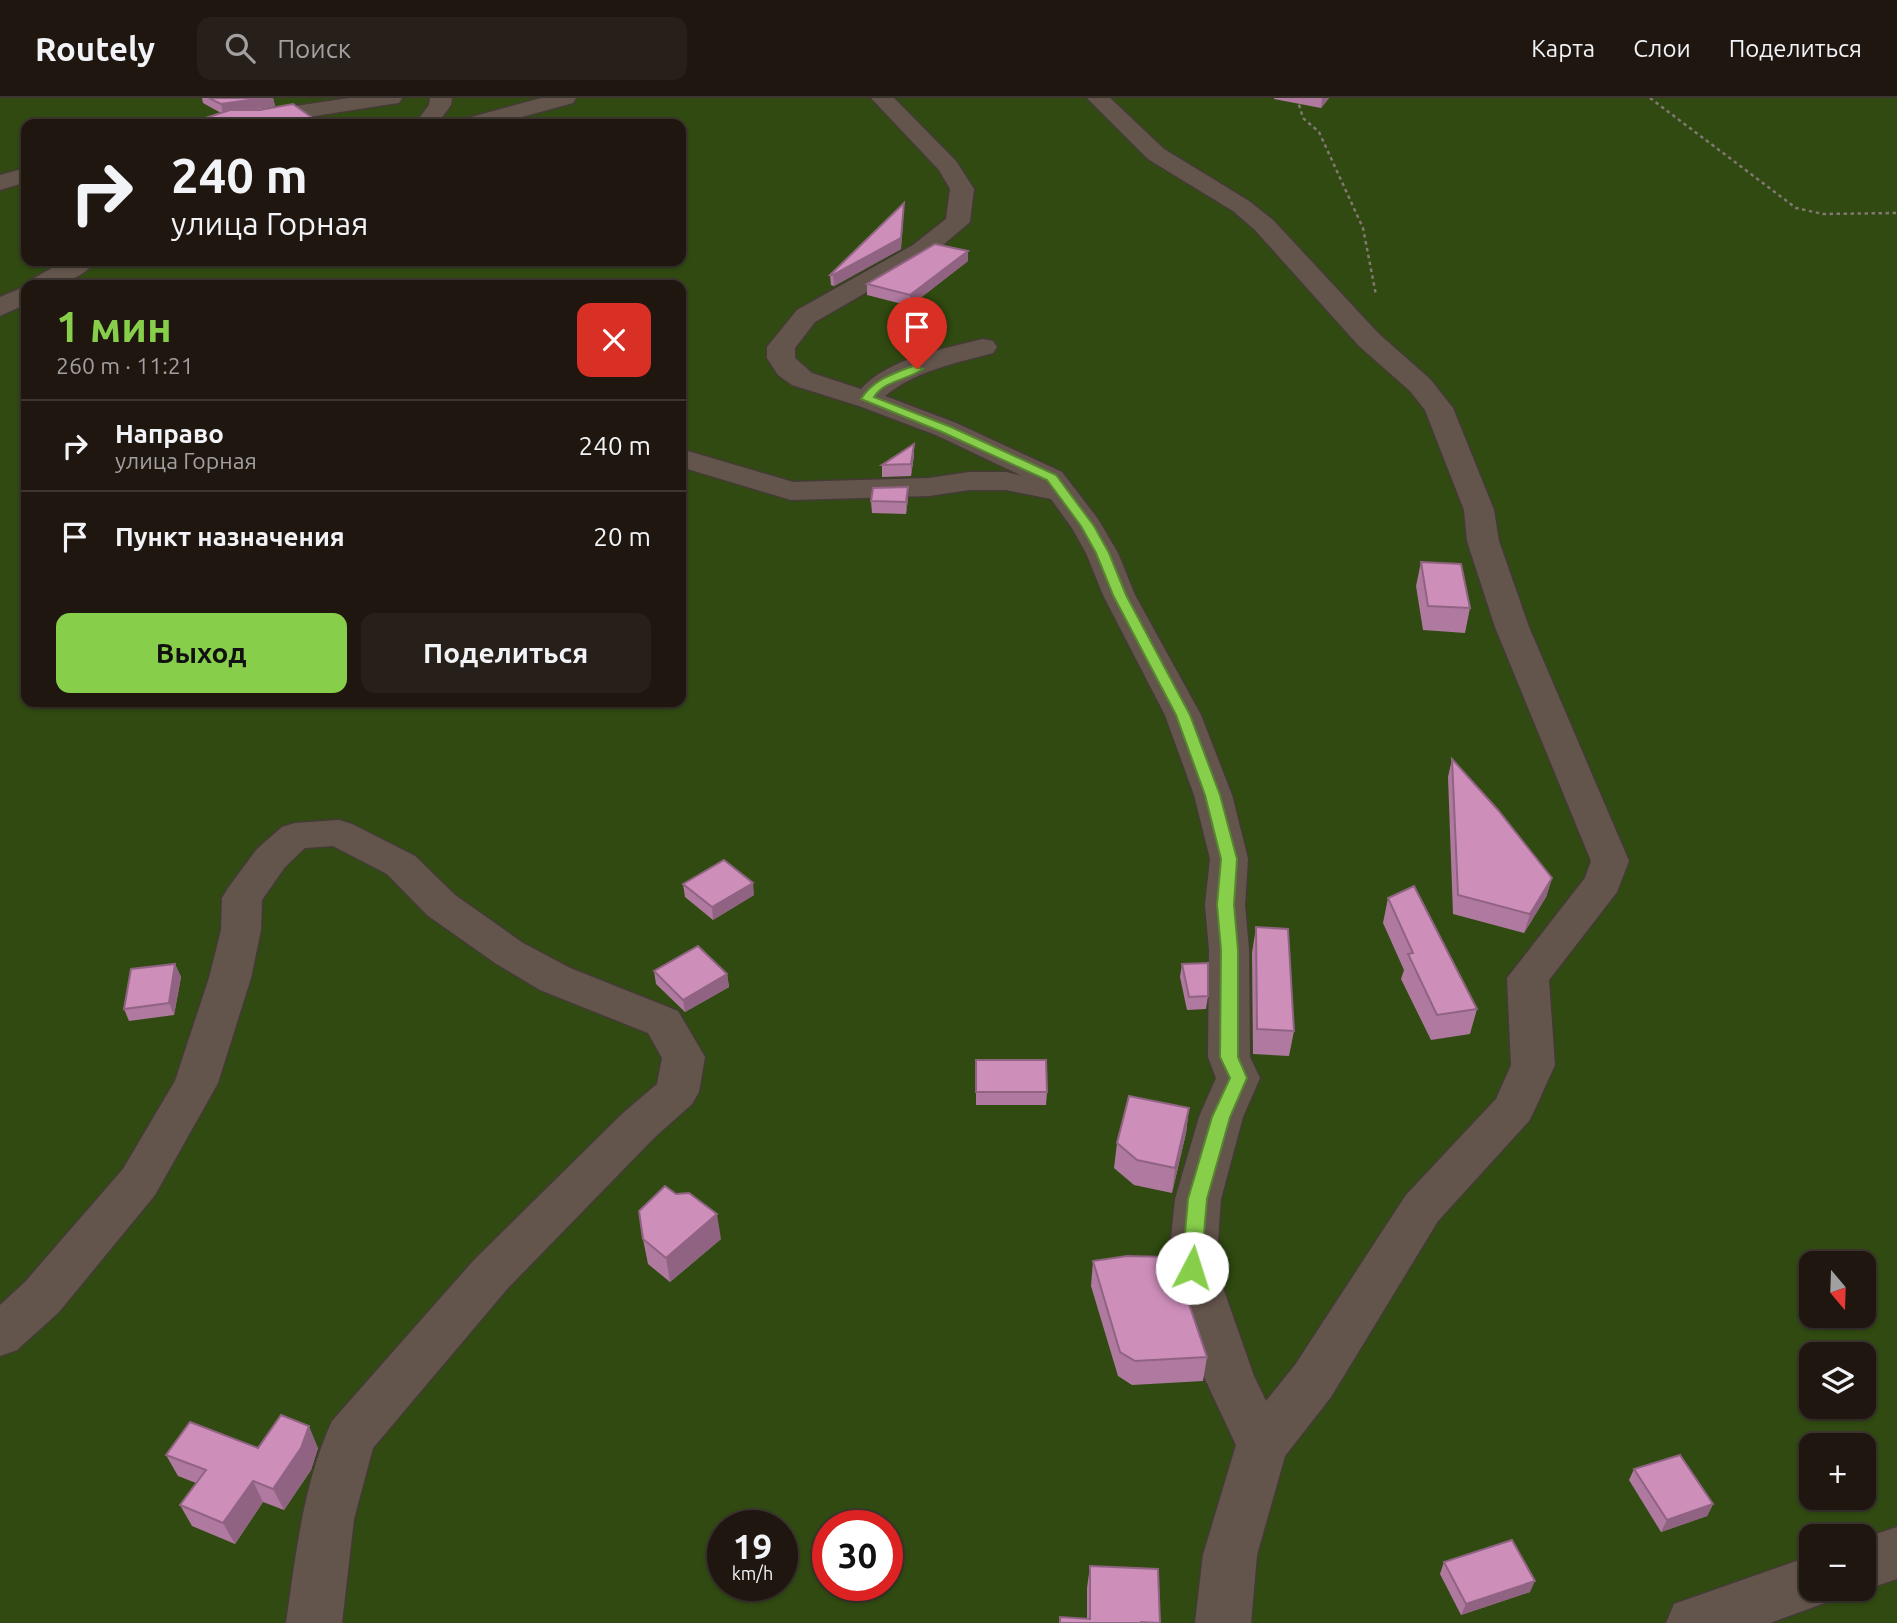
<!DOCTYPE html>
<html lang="ru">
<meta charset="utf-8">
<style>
:root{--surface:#1f1610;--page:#271f19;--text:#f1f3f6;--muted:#a19f9f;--line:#3c3530;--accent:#87cf4b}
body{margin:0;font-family:Ubuntu,sans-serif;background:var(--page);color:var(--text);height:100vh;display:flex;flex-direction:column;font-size:26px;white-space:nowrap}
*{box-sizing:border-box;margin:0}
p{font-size:23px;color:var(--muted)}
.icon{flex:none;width:38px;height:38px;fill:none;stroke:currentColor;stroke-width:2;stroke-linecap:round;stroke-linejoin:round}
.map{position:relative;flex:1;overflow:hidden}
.drawer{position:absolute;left:21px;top:182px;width:665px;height:427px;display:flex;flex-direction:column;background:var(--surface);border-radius:14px;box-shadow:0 2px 5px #0004,0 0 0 2px var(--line)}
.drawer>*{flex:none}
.banner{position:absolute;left:21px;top:21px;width:665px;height:147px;border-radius:14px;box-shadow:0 2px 5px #0004,0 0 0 2px var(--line);background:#1f1610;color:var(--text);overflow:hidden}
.needle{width:46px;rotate:161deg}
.fabs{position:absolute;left:1799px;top:1153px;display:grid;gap:14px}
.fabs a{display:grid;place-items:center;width:77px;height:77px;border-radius:14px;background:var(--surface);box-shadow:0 2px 5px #0004,0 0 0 2px var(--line);font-size:35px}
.speed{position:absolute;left:707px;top:1412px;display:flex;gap:14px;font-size:35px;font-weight:700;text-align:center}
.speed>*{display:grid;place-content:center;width:91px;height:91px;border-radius:50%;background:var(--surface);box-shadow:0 2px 5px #0004,0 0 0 2px var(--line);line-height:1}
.speed small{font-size:18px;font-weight:400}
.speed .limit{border:10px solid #d22;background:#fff;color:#111}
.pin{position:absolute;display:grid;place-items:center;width:60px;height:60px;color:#fff;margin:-72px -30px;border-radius:50% 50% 50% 0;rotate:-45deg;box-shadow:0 0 7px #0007}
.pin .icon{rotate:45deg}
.me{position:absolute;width:77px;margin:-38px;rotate:5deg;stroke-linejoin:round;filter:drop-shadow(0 0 5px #0008)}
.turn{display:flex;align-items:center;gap:24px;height:147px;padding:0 35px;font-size:32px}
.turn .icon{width:91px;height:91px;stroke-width:2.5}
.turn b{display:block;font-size:49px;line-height:60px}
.round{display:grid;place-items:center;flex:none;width:74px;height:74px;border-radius:14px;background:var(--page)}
.head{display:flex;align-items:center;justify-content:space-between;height:119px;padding:0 35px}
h1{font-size:42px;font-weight:700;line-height:52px;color:var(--accent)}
.button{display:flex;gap:14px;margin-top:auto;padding:14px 35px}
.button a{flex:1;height:80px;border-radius:14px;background:var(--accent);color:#111;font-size:28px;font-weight:700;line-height:80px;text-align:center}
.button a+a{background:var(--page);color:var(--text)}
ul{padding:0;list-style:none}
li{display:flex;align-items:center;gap:21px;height:91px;padding:0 35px;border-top:2px solid var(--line)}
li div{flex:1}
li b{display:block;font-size:26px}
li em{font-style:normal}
header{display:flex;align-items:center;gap:42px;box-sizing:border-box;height:98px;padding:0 35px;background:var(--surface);border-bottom:2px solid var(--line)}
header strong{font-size:33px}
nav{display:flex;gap:38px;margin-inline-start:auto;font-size:24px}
.search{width:490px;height:63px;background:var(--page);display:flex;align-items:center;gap:18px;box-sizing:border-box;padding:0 24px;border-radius:14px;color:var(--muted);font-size:26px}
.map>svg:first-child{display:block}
.green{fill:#304a11;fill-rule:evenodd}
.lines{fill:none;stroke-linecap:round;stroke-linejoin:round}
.minor-casing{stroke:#443b36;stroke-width:3}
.path{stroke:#827871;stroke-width:2.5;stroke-dasharray:3.5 3.5;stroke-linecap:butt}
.minor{fill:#63554c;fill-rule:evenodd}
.wall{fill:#b07aa0}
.shaded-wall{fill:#906382}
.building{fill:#cd8eba;stroke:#906382;stroke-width:2}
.route{fill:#87cf4b;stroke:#588731;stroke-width:2}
</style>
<header>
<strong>Routely</strong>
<div class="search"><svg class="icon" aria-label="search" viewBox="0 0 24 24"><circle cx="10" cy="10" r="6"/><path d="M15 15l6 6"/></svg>Поиск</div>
<nav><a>Карта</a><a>Слои</a><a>Поделиться</a></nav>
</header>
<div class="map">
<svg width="1897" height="1525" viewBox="0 0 1897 1525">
<rect width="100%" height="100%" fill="#291d15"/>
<path class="green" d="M 0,0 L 1897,0 L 1897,1525 L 0,1525 ZM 26,26 L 681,26 L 681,163 L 26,163 ZM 26,187 L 681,187 L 681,604 L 26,604 ZM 1811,1166 L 1864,1166 L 1864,1218 L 1811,1218 ZM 1811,1256 L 1864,1256 L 1864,1309 L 1811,1309 ZM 1811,1348 L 1864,1348 L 1864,1400 L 1811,1400 ZM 723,1428 L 782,1428 L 782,1488 L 723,1488 ZM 828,1428 L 887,1428 L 887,1488 L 828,1488 ZM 1811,1438 L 1864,1438 L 1864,1491 L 1811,1491 Z"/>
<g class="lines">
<g class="minor-casing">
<g id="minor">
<polygon points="349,0 402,0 399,5 391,6 264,26 212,26 215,21 223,19"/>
<polygon points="430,0 452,0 451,7 437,26 415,26 429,7"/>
<polygon points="541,0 576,0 573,5 496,26 461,26 464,21"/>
<path d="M 871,0 L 894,0 L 956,63 L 974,91 L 970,124 L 931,157 L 815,224 L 795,250 L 795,260 L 812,275 L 861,291 C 889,260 943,251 983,241 L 993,243 L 997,249 L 993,255 C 956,265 915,273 885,298 L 956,325 L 1062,374 L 1098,421 L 1118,455 L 1135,497 L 1201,617 L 1232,697 L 1248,761 L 1245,807 L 1249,852 L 1250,959 L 1260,980 L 1243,1019 L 1221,1101 L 1216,1170 L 1254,1278 L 1266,1303 L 1295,1267 L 1406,1097 L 1496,1001 L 1511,967 L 1507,880 L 1585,780 L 1591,763 L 1495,529 L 1467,443 L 1464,412 L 1425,312 L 1410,293 L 1359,248 L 1255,132 L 1233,113 L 1148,61 L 1087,0 L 1110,0 L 1164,51 L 1249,103 L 1273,122 L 1379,236 L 1430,281 L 1453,310 L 1494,412 L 1499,443 L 1529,529 L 1629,763 L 1617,794 L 1549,882 L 1555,967 L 1535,1011 L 1529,1023 L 1438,1123 L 1331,1299 L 1285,1358 L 1257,1457 L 1251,1525 L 1195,1525 L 1203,1457 L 1236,1347 L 1205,1281 L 1168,1170 L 1175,1101 L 1199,1019 L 1216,980 L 1208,959 L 1209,852 L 1205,807 L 1210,761 L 1194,697 L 1165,617 L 1103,497 L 1086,455 L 1072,430 L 1051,401 L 1006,392 L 969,392 L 929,398 L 791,402 L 681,369 L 681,351 L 793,384 L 929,380 L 969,374 L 1006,374 L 1022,378 L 936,337 L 859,308 L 792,287 L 778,277 L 767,260 L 767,249 L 797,212 L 913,147 L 946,121 L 950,91 L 939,72 Z"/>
<polygon points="26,70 26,84 0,92 0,77"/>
<path d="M 64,163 L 95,163 C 80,185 51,188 27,187 L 31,182 Z"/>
<polygon points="26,188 26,206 0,218 0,199"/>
<path d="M 339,722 L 352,726 L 415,758 L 455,797 L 523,845 L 570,870 L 678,913 L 705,959 L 699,994 L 692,1006 L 655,1039 L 508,1190 L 373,1350 L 354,1421 L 342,1525 L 286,1525 C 296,1456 303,1386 332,1323 L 474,1162 L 623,1015 L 657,986 L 662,960 L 648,935 L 540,892 L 495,865 L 427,817 L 387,776 L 333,748 L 305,750 L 285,769 L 262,802 L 261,832 L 251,880 L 218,985 L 155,1097 L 59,1214 L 17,1252 L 0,1258 L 0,1207 L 25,1184 L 123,1071 L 175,983 L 209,880 L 221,832 L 222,800 L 228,790 L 257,751 L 282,729 L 295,725 Z"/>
<polygon points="1897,1429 1897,1481 1864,1492 1862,1491 1864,1491 1864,1440"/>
<polygon points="1811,1458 1811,1491 1835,1491 1830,1503 1770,1525 1666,1525 1674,1506"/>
</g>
</g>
<g class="path">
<polyline points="1297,0 1303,20 1319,34 1363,130 1376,197"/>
<polyline points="1650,0 1796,110 1823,116 1897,115"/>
</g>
<use href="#minor" class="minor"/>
</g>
<g class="wall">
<polygon points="202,0 273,0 275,8 255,12 321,26 221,15 203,5"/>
<polygon points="1274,0 1329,0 1321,10 1274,1"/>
<polygon points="904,105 901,151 834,188 831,187 830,177"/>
<polygon points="968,163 910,208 867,197 867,186"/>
<polygon points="914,357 911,378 882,379 882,367"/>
<polygon points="908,401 906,416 872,415 871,403"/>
<polygon points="1421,464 1470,510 1465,535 1423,532 1416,488"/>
<polygon points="1452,661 1552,780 1546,799 1524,835 1453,816 1448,679"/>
<polygon points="683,786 754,797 713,822 685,799"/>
<polygon points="1388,800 1477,911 1470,936 1431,942 1401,881 1404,872 1383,825"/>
<polygon points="1256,829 1294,933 1289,958 1253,956 1252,855"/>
<polygon points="175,866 181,879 174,917 129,923 124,911"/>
<polygon points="1182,866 1208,898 1206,911 1187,912 1180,879"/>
<polygon points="654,873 727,876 729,889 685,914 656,886"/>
<polygon points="976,962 1047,994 1046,1007 976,1007"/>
<polygon points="1189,1010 1186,1035 1172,1095 1134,1087 1114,1070 1117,1045"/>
<polygon points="643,1141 721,1141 670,1184 648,1166"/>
<polygon points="1093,1163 1207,1259 1203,1283 1132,1287 1118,1278 1091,1188"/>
<polygon points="258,1350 318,1350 311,1372 284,1412 263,1404 235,1446 192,1428 180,1407 196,1385 178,1378 166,1357"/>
<polygon points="1634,1371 1713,1406 1707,1418 1661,1434 1629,1382"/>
<polygon points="1444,1464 1530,1494 1461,1517 1440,1476"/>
<polygon points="1090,1468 1160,1525 1059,1525 1087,1520 1087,1490"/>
</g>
<g class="shaded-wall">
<polygon points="264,0 273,0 275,8 223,16 221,6"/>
<polygon points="1322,0 1329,0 1321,10"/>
<polygon points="904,105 901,151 834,188 833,177"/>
<polygon points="968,153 968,163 910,208 910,197"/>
<polygon points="914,346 914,357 911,378 911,366"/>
<polygon points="908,389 908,401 906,416 906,404"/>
<polygon points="1552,780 1546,799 1524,835 1530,816"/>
<polygon points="753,785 754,797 713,822 712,809"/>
<polygon points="175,866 181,879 174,917 169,905"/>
<polygon points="727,876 729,889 685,914 683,902"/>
<polygon points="1189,1010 1186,1035 1172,1095 1175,1070"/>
<polygon points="717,1116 721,1141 670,1184 666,1160"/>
<polygon points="309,1328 318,1350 311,1372 284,1412 273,1391"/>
<polygon points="253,1383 263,1404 235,1446 223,1425"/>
<polygon points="1713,1406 1707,1418 1661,1434 1667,1422"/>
<polygon points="1535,1483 1530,1494 1461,1517 1466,1506"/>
</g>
<g class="building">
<polygon points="209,0 264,0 221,6"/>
<polygon points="293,6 321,26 187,26 230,12 260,12"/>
<polygon points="904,105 901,140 833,177 830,177"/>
<polygon points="935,146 968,153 910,197 867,186"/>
<polygon points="914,346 911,366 882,367"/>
<polygon points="908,389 906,404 871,403 873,390"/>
<polygon points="1421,464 1461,466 1470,510 1428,508"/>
<polygon points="1452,661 1498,712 1552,780 1530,816 1458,797"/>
<polygon points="724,762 753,785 712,809 683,786"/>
<polygon points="1414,788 1477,911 1437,917 1408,856 1413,855 1388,800"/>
<polygon points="1256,829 1288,831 1294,933 1257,931"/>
<polygon points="698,848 727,876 683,902 654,873"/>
<polygon points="1208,865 1208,898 1189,899 1182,866"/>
<polygon points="175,866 169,905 124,911 131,871"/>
<polygon points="976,962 1046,962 1047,994 976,994"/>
<polygon points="1129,998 1189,1010 1175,1070 1137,1062 1117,1045"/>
<polygon points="665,1088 676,1096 689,1095 717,1116 666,1160 643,1141 639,1113"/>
<polygon points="1127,1158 1169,1159 1175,1165 1207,1259 1135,1263 1120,1254 1093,1163"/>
<polygon points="281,1317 309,1328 301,1350 273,1391 253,1383 223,1425 180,1407 206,1372 166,1357 190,1324 258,1350"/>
<polygon points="1680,1357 1713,1406 1667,1422 1634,1371"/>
<polygon points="1512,1442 1535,1483 1466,1506 1444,1464"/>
<polygon points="1090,1468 1158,1471 1160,1525 1141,1524 1141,1525 1060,1525 1060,1519 1090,1521"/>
</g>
<path class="route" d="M 913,268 L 923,271 C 908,282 885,282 874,299 L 951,329 L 1056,377 L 1094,428 L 1109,455 L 1126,497 L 1190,617 L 1220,697 L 1237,761 L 1234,807 L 1238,852 L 1238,959 L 1247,980 L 1230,1019 L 1207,1101 L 1201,1170 L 1199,1175 L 1192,1178 L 1185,1175 L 1182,1170 L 1188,1101 L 1212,1019 L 1230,980 L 1220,959 L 1221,852 L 1217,807 L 1221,761 L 1205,697 L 1176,617 L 1113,497 L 1096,455 L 1081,428 L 1047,382 L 942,334 L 861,301 C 873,282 892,276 913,268 Z"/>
</svg>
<div class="fabs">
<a><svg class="needle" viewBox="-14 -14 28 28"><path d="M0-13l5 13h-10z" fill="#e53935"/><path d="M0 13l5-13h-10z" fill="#a19f9f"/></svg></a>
<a><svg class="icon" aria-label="layers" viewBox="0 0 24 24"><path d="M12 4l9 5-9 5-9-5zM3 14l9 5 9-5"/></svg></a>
<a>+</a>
<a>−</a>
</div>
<div class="speed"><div>19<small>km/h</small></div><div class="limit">30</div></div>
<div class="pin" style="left:917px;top:271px;background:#d93025"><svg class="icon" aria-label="arrive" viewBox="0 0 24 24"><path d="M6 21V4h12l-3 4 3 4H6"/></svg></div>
<svg class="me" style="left:1192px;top:1170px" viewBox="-20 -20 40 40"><circle r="19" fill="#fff"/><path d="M0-13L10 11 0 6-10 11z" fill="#87cf4b"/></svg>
<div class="banner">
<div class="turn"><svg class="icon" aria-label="right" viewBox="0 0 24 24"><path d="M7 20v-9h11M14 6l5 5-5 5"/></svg><div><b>240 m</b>улица Горная</div></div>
</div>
<section class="drawer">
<div class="head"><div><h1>1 мин</h1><p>260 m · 11:21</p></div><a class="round" style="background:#d93025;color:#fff"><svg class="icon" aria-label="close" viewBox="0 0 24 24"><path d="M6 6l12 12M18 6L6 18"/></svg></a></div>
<ul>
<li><svg class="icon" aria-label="right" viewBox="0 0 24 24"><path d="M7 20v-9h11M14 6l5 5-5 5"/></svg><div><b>Направо</b><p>улица Горная</p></div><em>240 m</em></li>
<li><svg class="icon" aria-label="arrive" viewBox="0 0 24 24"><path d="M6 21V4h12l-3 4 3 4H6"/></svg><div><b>Пункт назначения</b></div><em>20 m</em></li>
</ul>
<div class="button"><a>Выход</a><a>Поделиться</a></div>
</section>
</div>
